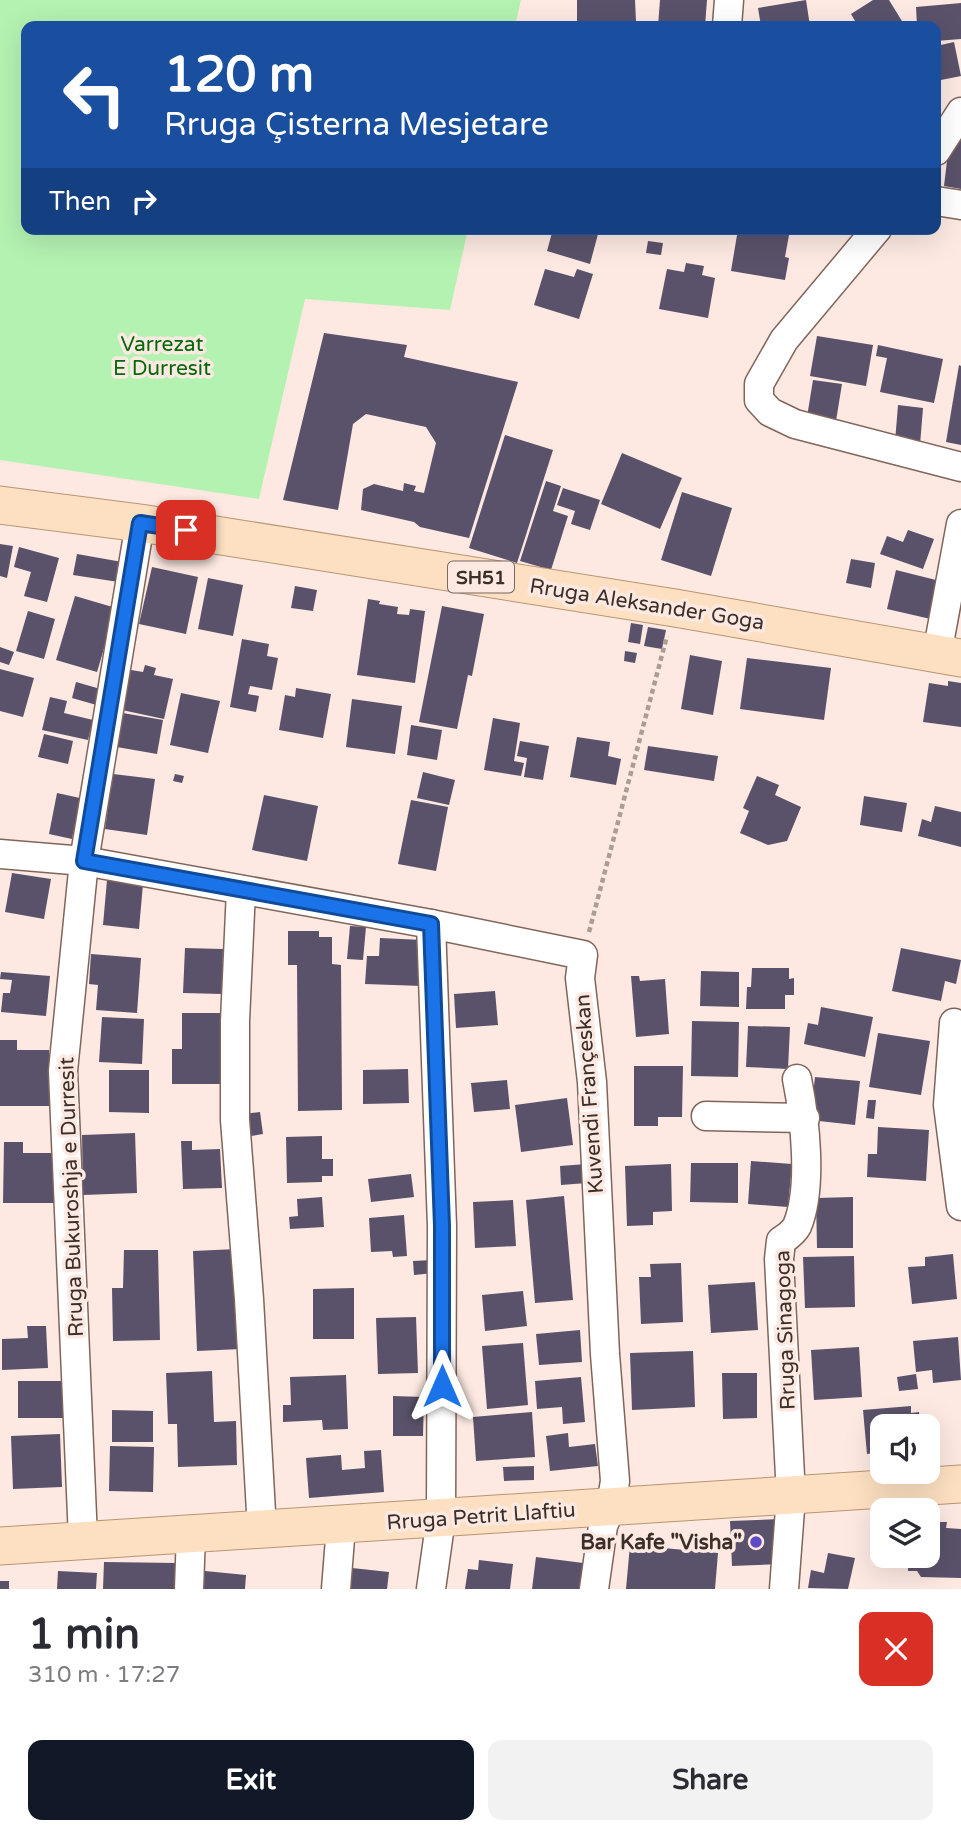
<!DOCTYPE html>
<meta charset="utf-8">
<style>
:root{--surface:#fff;--page:#f2f2f3;--text:#2b2b33;--muted:#7c7c81;--accent:#111827}
body{margin:0;font-family:"Varela Round",sans-serif;background:var(--page);color:var(--text);height:100vh;display:flex;flex-direction:column;font-size:26px;white-space:nowrap}
*{box-sizing:border-box;margin:0}
p{font-size:23px;color:var(--muted)}
.icon{flex:none;width:38px;height:38px;fill:none;stroke:currentColor;stroke-width:2;stroke-linecap:round;stroke-linejoin:round}
.map{position:relative;height:1589px;overflow:hidden}
.drawer{display:flex;flex-direction:column;background:var(--surface);flex:1}
.drawer>*{flex:none}
.banner{position:absolute;left:21px;top:21px;width:920px;height:214px;border-radius:14px;box-shadow:0 7px 28px #0002;background:#1a4fa0;color:#fff;overflow:hidden}
.fabs{position:absolute;left:870px;top:1414px;display:grid;gap:14px}
.fabs a{display:grid;place-items:center;width:70px;height:70px;border-radius:14px;background:var(--surface);box-shadow:0 7px 28px #0002;font-size:35px}
.pin{position:absolute;display:grid;place-items:center;width:60px;height:60px;color:#fff;margin:-30px;border-radius:14px;box-shadow:0 4px 10px #0006}
.me{position:absolute;width:77px;margin:-38px;rotate:0deg;stroke-linejoin:round;filter:drop-shadow(0 0 5px #0008)}
.turn{display:flex;align-items:center;gap:24px;height:147px;padding:0 28px;font-size:32px}
.turn .icon{width:91px;height:91px;stroke-width:2.5}
.turn b{display:block;font-size:49px;line-height:60px}
.then{display:flex;align-items:center;height:66px;padding:0 28px;background:#0003;gap:14px;font-size:26px}
.round{display:grid;place-items:center;flex:none;width:74px;height:74px;border-radius:14px;background:var(--page)}
.summary{display:flex;align-items:center;justify-content:space-between;height:119px;padding:0 28px}
h1{font-size:42px;font-weight:800;line-height:52px}
.cta{display:flex;gap:14px;margin-top:auto;padding:14px 28px}
.cta a{flex:1;height:80px;border-radius:14px;background:var(--accent);color:#fff;font-size:28px;font-weight:800;line-height:80px;text-align:center}
.cta a+a{background:var(--page);color:var(--text)}
.map>svg:first-child{display:block}
.green{fill:#b4f2b1}
.building{fill:#5a526a}
.lines{fill:none;stroke-linecap:round;stroke-linejoin:round}
.minor-casing{stroke:#81655b;stroke-width:31}
.major-casing{stroke:#b89572;stroke-width:39}
.path{stroke:#ac9c96;stroke-width:4.5;stroke-dasharray:5 3.5;stroke-linecap:butt}
.minor{stroke:#fff;stroke-width:28}
.major{stroke:#fde0c1;stroke-width:37}
.route-casing{stroke:#114b97;stroke-width:18}
.route{stroke:#1a73e8;stroke-width:12}
.poi-dot{fill:#5e4ac3;stroke:#fde9e2;stroke-width:2.5}
.labels{text-anchor:middle;stroke-width:7;stroke-linejoin:round;paint-order:stroke}
.shield{fill:#fde9e2;stroke:#756761;stroke-width:2}
.shield-label{font-size:19px;font-weight:bold;fill:#3b2f2a}
.park-label{font-size:21px;fill:#006909;stroke:#fde9e2}
.street-label{font-size:21px;fill:#3b2f2a;stroke:#fde9e2}
.poi-label{font-size:21px;font-weight:bold;fill:#3b2f2a;stroke:#fde9e2;text-anchor:end}
</style>
<div class="map">
<svg width="961" height="1589" viewBox="0 0 961 1589">
<rect width="100%" height="100%" fill="#fde9e2"/>
<polygon class="green" points="0,0 521,0 515,26 26,26 26,229 468,229 450,310 305,299 259,499 0,460"/>
<g class="building">
<polygon points="577,0 635,0 636,21 577,21"/>
<polygon points="660,0 707,0 705,26 658,26"/>
<polygon points="806,0 810,26 761,26 758,8"/>
<polygon points="873,0 889,0 905,26 858,26 851,14"/>
<polygon points="961,3 961,39 936,41 936,26 917,26 916,7"/>
<polygon points="954,42 961,76 936,81 936,46"/>
<polygon points="955,134 961,135 961,189 944,186 948,153 952,154"/>
<polygon points="553,229 590,229 590,232 598,234 590,264 547,251"/>
<polygon points="738,229 756,229 789,235 785,257 789,258 785,280 731,271"/>
<polygon points="648,241 663,243 661,255 646,253"/>
<polygon points="686,263 704,266 702,275 715,278 708,318 659,309 667,269 684,272"/>
<polygon points="545,269 574,277 577,269 593,274 579,319 534,305"/>
<polygon points="324,333 407,345 404,357 518,382 469,538 420,527 414,522 361,510 363,489 374,484 403,491 404,483 416,486 414,491 424,493 436,443 426,427 366,414 353,424 338,510 283,500"/>
<polygon points="817,336 873,345 866,386 810,376"/>
<polygon points="878,345 943,359 934,403 880,392 887,358 876,356"/>
<polygon points="959,365 961,366 961,445 946,442"/>
<polygon points="813,380 842,384 836,421 807,417"/>
<polygon points="898,405 923,408 920,445 895,442"/>
<polygon points="505,435 553,450 517,563 469,548"/>
<polygon points="622,453 682,478 660,529 601,504"/>
<polygon points="546,481 561,486 553,511 568,516 551,570 520,561"/>
<polygon points="563,488 600,500 590,530 571,524 575,511 557,505"/>
<polygon points="682,492 732,508 711,576 661,560"/>
<polygon points="908,530 934,539 923,569 880,554 887,536 903,542"/>
<polygon points="0,544 13,546 7,578 0,576"/>
<polygon points="19,547 59,558 47,602 24,596 31,572 14,567"/>
<polygon points="77,554 128,563 125,583 73,575"/>
<polygon points="851,559 875,563 871,588 846,583"/>
<polygon points="152,567 198,577 186,634 139,624"/>
<polygon points="896,570 944,582 935,620 887,609"/>
<polygon points="208,578 243,585 233,636 198,629"/>
<polygon points="295,586 317,590 313,611 291,608"/>
<polygon points="75,596 116,608 97,672 56,660"/>
<polygon points="368,599 380,601 379,604 398,607 397,614 409,615 410,609 425,611 415,683 357,675"/>
<polygon points="442,606 484,614 472,676 468,675 457,729 419,722"/>
<polygon points="28,611 55,619 44,659 16,651"/>
<polygon points="631,623 643,625 640,644 628,642"/>
<polygon points="648,627 666,630 662,649 644,646"/>
<polygon points="242,639 269,644 267,656 278,658 272,690 250,686 248,694 259,696 256,712 230,707"/>
<polygon points="0,647 14,652 9,665 0,662"/>
<polygon points="625,651 637,653 635,663 624,661"/>
<polygon points="690,655 722,661 713,715 681,709"/>
<polygon points="747,658 831,668 824,720 740,709"/>
<polygon points="145,665 156,668 154,675 173,679 164,719 122,710 131,670 143,672"/>
<polygon points="0,669 34,678 23,717 0,711"/>
<polygon points="948,681 961,683 961,727 923,722 929,683 948,686"/>
<polygon points="76,682 104,690 100,706 72,698"/>
<polygon points="296,688 331,694 323,738 279,730 285,695 295,697"/>
<polygon points="181,693 220,701 208,753 170,745"/>
<polygon points="50,697 67,701 64,713 93,720 88,740 42,730"/>
<polygon points="352,699 402,706 395,754 346,747"/>
<polygon points="117,712 163,720 157,754 111,746"/>
<polygon points="493,718 520,723 514,761 524,763 521,776 484,770"/>
<polygon points="411,725 442,730 437,760 407,755"/>
<polygon points="44,734 73,741 68,764 38,757"/>
<polygon points="577,737 610,742 608,756 621,759 616,785 570,777"/>
<polygon points="520,741 549,746 543,780 524,777 527,758 517,756"/>
<polygon points="648,746 718,756 714,781 644,770"/>
<polygon points="423,772 455,780 449,805 417,798"/>
<polygon points="113,774 155,779 147,835 105,829"/>
<polygon points="175,774 184,776 182,783 173,781"/>
<polygon points="757,776 779,785 775,795 801,807 787,841 768,845 740,833 749,811 743,808"/>
<polygon points="57,793 80,798 72,839 49,834"/>
<polygon points="264,795 318,806 307,861 252,850"/>
<polygon points="864,796 907,803 902,832 860,825"/>
<polygon points="411,800 448,807 436,871 398,864"/>
<polygon points="935,806 961,812 961,847 918,836 922,819 931,822"/>
<polygon points="12,873 51,879 44,919 5,912"/>
<polygon points="107,880 143,884 139,929 103,925"/>
<polygon points="350,926 366,927 363,960 347,959"/>
<polygon points="288,931 319,931 319,937 332,937 332,964 341,965 342,1110 298,1111 297,965 288,965"/>
<polygon points="380,938 423,940 422,986 365,984 367,956 379,956"/>
<polygon points="185,948 223,949 222,994 183,993"/>
<polygon points="901,948 961,960 956,984 945,981 941,1001 892,991"/>
<polygon points="91,954 141,958 137,1013 96,1010 98,985 89,984"/>
<polygon points="752,968 789,968 789,979 794,978 794,995 785,995 785,1009 746,1009 747,987 751,987"/>
<polygon points="701,971 739,972 739,1007 700,1006"/>
<polygon points="1,972 50,976 46,1016 1,1012 3,993 10,993 12,980 0,979"/>
<polygon points="631,976 639,976 640,981 665,979 669,1034 636,1037"/>
<polygon points="495,991 498,1025 456,1028 454,994"/>
<polygon points="821,1007 873,1017 865,1057 804,1044 808,1023 818,1025"/>
<polygon points="182,1013 222,1013 221,1084 172,1084 172,1049 182,1049"/>
<polygon points="102,1017 144,1019 142,1064 99,1062"/>
<polygon points="692,1021 739,1022 738,1077 691,1076"/>
<polygon points="748,1026 790,1027 788,1069 746,1067"/>
<polygon points="878,1033 930,1041 921,1095 869,1087"/>
<polygon points="0,1040 17,1040 17,1050 49,1050 49,1106 0,1106"/>
<polygon points="634,1066 683,1066 682,1117 658,1117 658,1126 634,1126"/>
<polygon points="408,1069 409,1103 363,1104 363,1070"/>
<polygon points="109,1070 149,1070 149,1113 109,1112"/>
<polygon points="815,1077 860,1081 855,1125 810,1120"/>
<polygon points="507,1080 510,1109 474,1112 471,1083"/>
<polygon points="567,1098 573,1145 521,1152 515,1105"/>
<polygon points="868,1100 876,1100 874,1119 866,1118"/>
<polygon points="260,1112 263,1134 245,1137 242,1114"/>
<polygon points="878,1127 929,1130 926,1181 867,1177 868,1154 877,1154"/>
<polygon points="135,1133 137,1193 83,1195 82,1135"/>
<polygon points="322,1136 322,1159 333,1159 333,1176 322,1176 322,1182 287,1183 286,1137"/>
<polygon points="181,1141 192,1141 192,1150 220,1149 222,1188 183,1189"/>
<polygon points="4,1142 23,1142 23,1153 53,1153 53,1180 64,1179 64,1203 3,1203"/>
<polygon points="751,1161 792,1164 788,1207 748,1204"/>
<polygon points="691,1163 738,1163 738,1203 690,1202"/>
<polygon points="586,1164 587,1183 561,1185 560,1166"/>
<polygon points="671,1164 672,1211 653,1212 653,1225 627,1226 625,1166"/>
<polygon points="411,1174 414,1197 371,1202 368,1179"/>
<polygon points="564,1196 573,1300 535,1303 526,1200"/>
<polygon points="322,1197 324,1227 290,1229 289,1217 298,1216 297,1199"/>
<polygon points="853,1197 853,1248 817,1248 816,1198"/>
<polygon points="513,1200 516,1246 475,1248 473,1202"/>
<polygon points="404,1215 407,1256 393,1257 392,1251 371,1252 369,1218"/>
<polygon points="237,1249 241,1349 197,1351 193,1251"/>
<polygon points="124,1250 158,1250 160,1340 113,1341 112,1288 123,1288"/>
<polygon points="953,1254 957,1299 912,1304 908,1267 925,1266 925,1257"/>
<polygon points="854,1256 855,1307 805,1308 803,1257"/>
<polygon points="432,1260 434,1273 414,1275 413,1261"/>
<polygon points="681,1263 683,1322 641,1324 639,1277 651,1277 650,1264"/>
<polygon points="755,1282 758,1330 711,1333 708,1285"/>
<polygon points="354,1288 354,1339 313,1339 313,1289"/>
<polygon points="523,1291 527,1326 485,1331 482,1295"/>
<polygon points="416,1317 418,1373 378,1374 376,1318"/>
<polygon points="27,1326 46,1326 48,1368 2,1370 2,1339 28,1338"/>
<polygon points="580,1330 582,1362 539,1365 536,1334"/>
<polygon points="958,1337 961,1380 933,1383 932,1370 916,1372 913,1341"/>
<polygon points="523,1343 528,1405 487,1409 482,1346"/>
<polygon points="859,1347 862,1397 814,1400 811,1350"/>
<polygon points="693,1351 695,1407 632,1410 630,1353"/>
<polygon points="212,1371 214,1422 236,1421 237,1465 178,1467 177,1424 168,1424 166,1373"/>
<polygon points="722,1373 757,1373 757,1418 723,1419"/>
<polygon points="916,1374 918,1389 899,1391 897,1377"/>
<polygon points="346,1375 348,1429 323,1430 322,1420 283,1422 283,1405 291,1405 290,1377"/>
<polygon points="581,1377 585,1422 563,1424 562,1407 537,1409 535,1381"/>
<rect x="18" y="1381" width="47" height="37"/>
<polygon points="393,1396 424,1397 423,1436 393,1436"/>
<polygon points="911,1406 911,1413 919,1412 920,1426 882,1426 882,1452 867,1454 863,1410"/>
<polygon points="112,1410 153,1411 153,1442 112,1442"/>
<polygon points="532,1412 535,1457 476,1461 473,1417"/>
<polygon points="568,1433 569,1447 595,1444 598,1466 550,1471 546,1436"/>
<polygon points="60,1434 62,1487 13,1489 11,1436"/>
<polygon points="110,1446 154,1447 153,1492 109,1491"/>
<polygon points="381,1450 384,1492 309,1498 306,1458 341,1455 342,1470 365,1468 364,1451"/>
<polygon points="534,1466 534,1480 504,1481 503,1467"/>
<polygon points="780,1519 782,1564 732,1566 730,1521"/>
<polygon points="928,1522 947,1522 946,1528 961,1529 961,1578 921,1577 917,1571 908,1571 908,1565 903,1556 928,1556"/>
<polygon points="630,1545 718,1553 715,1589 626,1589"/>
<polygon points="828,1553 855,1558 848,1589 808,1588 811,1570 824,1573"/>
<polygon points="536,1557 591,1564 588,1589 532,1589"/>
<polygon points="479,1560 513,1564 510,1589 465,1589 468,1569 478,1570"/>
<polygon points="104,1562 177,1563 177,1589 103,1589"/>
<polygon points="352,1568 389,1572 387,1589 350,1589"/>
<polygon points="58,1571 97,1573 96,1589 57,1589"/>
<polygon points="205,1571 246,1575 245,1589 203,1589"/>
<rect x="0" y="1581" width="9" height="8"/>
</g>
<g class="lines">
<g class="minor-casing">
<g id="minor">
<polyline points="727,26 729,0"/>
<polyline points="936,151 961,112"/>
<polyline points="936,201 961,205"/>
<polyline points="877,229 784,340 759,384 759,400 770,412 795,424 961,467"/>
<polyline points="937,654 961,524"/>
<polyline points="0,854 84,861 431,924 583,955 580,978 592,1082 605,1354 615,1481 611,1506 603,1526 594,1589"/>
<polyline points="241,890 235,1021 235,1120 249,1299 262,1530"/>
<polyline points="431,924 442,1226 441,1518 431,1589"/>
<polyline points="954,1023 948,1105 961,1206"/>
<polyline points="706,1116 805,1118"/>
<polyline points="83,1539 63,1071 84,861 140,523"/>
<polyline points="189,1589 191,1534"/>
<polyline points="336,1589 341,1526"/>
<path d="M 784,1589 L 791,1496 L 779,1259 L 781,1241 C 787,1237 794,1232 797,1226 C 813,1188 805,1119 797,1079"/>
</g>
</g>
<g class="major-casing">
<g id="major">
<polyline points="0,505 140,523 675,608 961,658"/>
<polyline points="0,1546 961,1484"/>
</g>
</g>
<polyline class="path" points="589,932 667,636"/>
<use href="#minor" class="minor"/>
<use href="#major" class="major"/>
</g>
<g class="lines">
<g class="route-casing">
<polyline id="route" points="186,530 140,523 84,861 431,924 442,1226 442,1386"/>
</g>
<use href="#route" class="route"/>
</g>
<circle class="poi-dot" cx="756" cy="1542" r="7"/>
<g class="labels">
<rect class="shield" x="448" y="561.5" width="66" height="31" rx="5"/>
<g class="shield-label">
<text x="481" y="584">SH51</text>
</g>
<g class="park-label">
<text x="162" y="351">Varrezat<tspan x="162" dy="24">E Durresit</tspan></text>
</g>
<g class="street-label">
<text transform="translate(647 604) rotate(9)" y="7">Rruga Aleksander Goga</text>
<text transform="translate(589 1094) rotate(-94)" y="7">Kuvendi Françeskan</text>
<text transform="translate(71 1197) rotate(-92)" y="7">Rruga Bukuroshja e Durresit</text>
<text transform="translate(785 1330) rotate(-92)" y="7">Rruga Sinagoga</text>
<text transform="translate(481 1516) rotate(-4)" y="7">Rruga Petrit Llaftiu</text>
</g>
<g class="poi-label">
<text x="742" y="1549">Bar Kafe "Visha"</text>
</g>
</g>
</svg>
<div class="fabs">
<a><svg class="icon" aria-label="sound" viewBox="0 0 24 24"><path d="M4 9h4l5-4v14l-5-4H4zM17 9q2 3 0 6"/></svg></a>
<a><svg class="icon" aria-label="layers" viewBox="0 0 24 24"><path d="M12 4l9 5-9 5-9-5zM3 14l9 5 9-5"/></svg></a>
</div>
<div class="pin" style="left:186px;top:530px;background:#d93025"><svg class="icon" aria-label="arrive" viewBox="0 0 24 24"><path d="M6 21V4h12l-3 4 3 4H6"/></svg></div>
<svg class="me" style="left:442px;top:1386px" viewBox="-20 -20 40 40"><path d="M0-17L14 15 0 8-14 15z" fill="#1a73e8" stroke="#fff" stroke-width="4"/></svg>
<div class="banner">
<div class="turn"><svg class="icon" aria-label="left" viewBox="0 0 24 24"><path d="M17 20v-9H6M10 6l-5 5 5 5"/></svg><div><b>120 m</b>Rruga Çisterna Mesjetare</div></div>
<div class="then">Then<svg class="icon" aria-label="right" viewBox="0 0 24 24"><path d="M7 20v-9h11M14 6l5 5-5 5"/></svg></div>
</div>
</div>
<section class="drawer">
<div class="summary"><div><h1>1 min</h1><p>310 m · 17:27</p></div><a class="round" style="background:#d93025;color:#fff"><svg class="icon" aria-label="close" viewBox="0 0 24 24"><path d="M6 6l12 12M18 6L6 18"/></svg></a></div>
<div class="cta"><a>Exit</a><a>Share</a></div>
</section>
